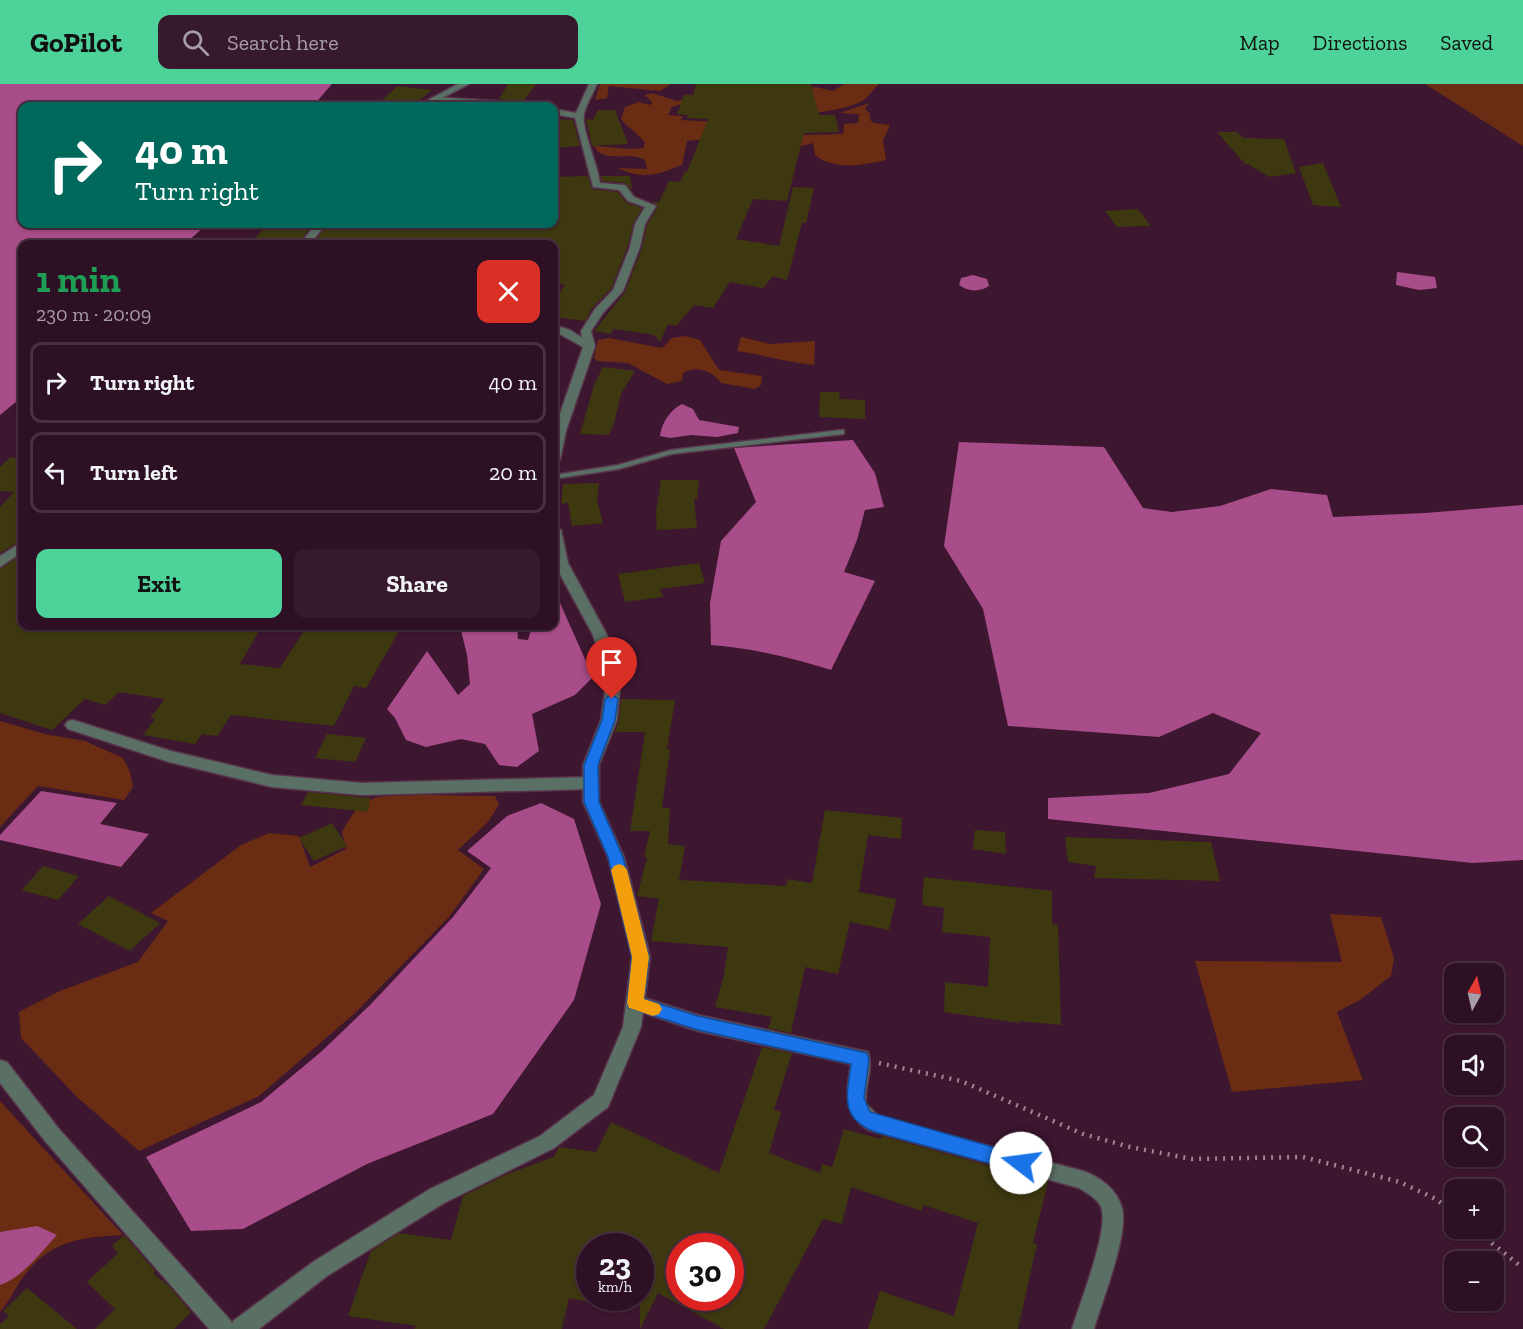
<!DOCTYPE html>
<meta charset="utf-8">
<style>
:root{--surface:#2e1024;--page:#36192c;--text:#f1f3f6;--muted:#a79da6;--line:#493041;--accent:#4dd39a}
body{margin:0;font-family:"Zilla Slab",serif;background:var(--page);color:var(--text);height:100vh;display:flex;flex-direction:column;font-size:22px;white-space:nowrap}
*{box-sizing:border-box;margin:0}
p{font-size:20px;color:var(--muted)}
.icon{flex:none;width:33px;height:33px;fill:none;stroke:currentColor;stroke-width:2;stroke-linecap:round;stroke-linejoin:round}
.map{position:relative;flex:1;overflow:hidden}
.drawer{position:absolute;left:18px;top:156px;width:540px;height:390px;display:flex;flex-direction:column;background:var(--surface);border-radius:12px;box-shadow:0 2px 4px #0004,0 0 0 2px var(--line)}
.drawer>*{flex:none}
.banner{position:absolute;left:18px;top:18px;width:540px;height:126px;border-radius:12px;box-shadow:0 2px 4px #0004,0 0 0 2px var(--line);background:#00695c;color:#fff;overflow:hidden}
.needle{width:39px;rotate:8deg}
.tools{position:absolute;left:1444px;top:879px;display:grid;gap:12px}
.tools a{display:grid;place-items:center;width:60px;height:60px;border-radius:12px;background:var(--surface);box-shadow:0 2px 4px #0004,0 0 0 2px var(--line);font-size:30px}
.speed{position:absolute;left:576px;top:1149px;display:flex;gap:12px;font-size:30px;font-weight:700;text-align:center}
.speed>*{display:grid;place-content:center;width:78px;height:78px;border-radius:50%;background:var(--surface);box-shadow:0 2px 4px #0004,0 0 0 2px var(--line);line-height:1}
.speed small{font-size:15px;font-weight:400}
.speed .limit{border:9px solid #d22;background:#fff;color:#111}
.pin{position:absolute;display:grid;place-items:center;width:51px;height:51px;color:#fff;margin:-62px -26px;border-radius:50% 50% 50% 0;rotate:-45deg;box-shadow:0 0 6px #0007}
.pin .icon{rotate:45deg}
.me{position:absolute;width:66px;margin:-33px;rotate:285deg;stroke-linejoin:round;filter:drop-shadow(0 0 4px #0008)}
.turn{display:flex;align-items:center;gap:21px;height:126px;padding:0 18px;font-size:27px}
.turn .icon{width:78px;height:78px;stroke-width:2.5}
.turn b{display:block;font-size:42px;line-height:51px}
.round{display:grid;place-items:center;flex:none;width:63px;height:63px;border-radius:12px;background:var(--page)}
.overview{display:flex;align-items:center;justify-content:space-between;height:102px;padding:0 18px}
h1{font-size:36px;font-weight:700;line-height:45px;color:#1e9e55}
.action{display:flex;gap:12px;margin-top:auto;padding:12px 18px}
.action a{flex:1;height:69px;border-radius:12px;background:var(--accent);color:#111;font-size:24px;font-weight:700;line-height:69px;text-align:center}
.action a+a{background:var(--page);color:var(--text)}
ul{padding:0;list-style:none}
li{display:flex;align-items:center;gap:18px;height:81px;margin:0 12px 9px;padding:0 6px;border:3px solid var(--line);border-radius:12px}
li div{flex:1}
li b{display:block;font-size:22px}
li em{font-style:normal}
header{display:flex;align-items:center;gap:36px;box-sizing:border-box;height:84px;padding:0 30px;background:var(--accent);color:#111}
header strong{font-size:28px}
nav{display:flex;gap:33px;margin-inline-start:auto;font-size:21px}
.search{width:420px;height:54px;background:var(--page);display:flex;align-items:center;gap:15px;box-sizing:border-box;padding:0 21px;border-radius:12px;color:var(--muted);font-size:22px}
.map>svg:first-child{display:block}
.green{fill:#6a2d14}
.water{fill:#a84c8a}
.building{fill:#3d3810;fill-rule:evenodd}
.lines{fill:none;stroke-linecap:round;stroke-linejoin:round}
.service-casing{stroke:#58344c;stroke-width:3}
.minor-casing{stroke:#58344c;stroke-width:3}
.tertiary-casing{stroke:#58344c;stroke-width:3}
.path{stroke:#a08596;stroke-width:4.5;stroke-dasharray:2 6;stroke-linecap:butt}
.service{fill:#5a7064;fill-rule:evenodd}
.minor{fill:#5a7064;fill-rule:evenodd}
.tertiary{fill:#5a7064;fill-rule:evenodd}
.route{fill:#1a73e8;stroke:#114b97;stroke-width:1.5}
.slow{fill:#f59e0b}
</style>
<header>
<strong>GoPilot</strong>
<div class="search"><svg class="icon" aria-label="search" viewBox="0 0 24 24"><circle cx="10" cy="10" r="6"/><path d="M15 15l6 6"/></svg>Search here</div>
<nav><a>Map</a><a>Directions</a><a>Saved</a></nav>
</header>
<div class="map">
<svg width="1523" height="1245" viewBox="0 0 1523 1245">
<rect width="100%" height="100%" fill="#3d1630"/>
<g class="green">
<polygon points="600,0 671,0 660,7 609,2 607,14 595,16"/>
<path d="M 844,0 L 879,0 C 874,4 871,10 866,14 C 857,23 827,27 815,29 L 809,4 L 816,3 L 833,7 Z"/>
<polygon points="1425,0 1523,0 1523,62"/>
<path d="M 652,9 L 677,17 L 685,15 L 687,18 L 672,23 L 668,31 L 683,32 L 681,36 L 714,38 L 763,49 L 687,57 L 682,81 C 657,91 644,96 618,84 L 647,85 L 645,76 C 630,67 602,80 594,62 L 631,65 L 643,64 L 645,59 C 638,49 628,44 621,35 L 625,23 L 639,18 L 649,21 L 653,19 L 645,11 Z"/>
<path d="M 869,19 L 865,25 L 870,30 L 870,36 L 874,39 L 890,41 L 883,56 L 886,76 C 863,81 835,87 815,71 L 813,59 L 793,64 L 803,51 L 843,50 L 844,40 L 858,39 L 859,30 L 840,29 Z"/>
<path d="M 686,252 L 700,256 L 719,286 L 762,292 L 761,301 L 755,305 L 721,299 C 712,287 697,281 683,289 L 682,297 L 667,300 L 628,279 L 598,277 L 594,274 L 598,256 L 609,254 L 662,264 L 672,254 Z"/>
<path d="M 741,253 L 770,260 L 815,257 L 814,281 C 787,278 763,271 737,267 Z"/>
<polygon points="0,637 45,650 85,657 123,674 130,688 133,703 124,716 38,702 0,743"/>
<path d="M 420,711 L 495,712 L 499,721 L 488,738 L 458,766 L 484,785 L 449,833 L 355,929 L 259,1012 L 139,1067 L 77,1013 L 21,954 L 19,928 L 60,907 L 138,878 L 168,837 L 151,829 L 241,761 L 269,749 L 299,752 L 310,783 L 346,765 L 342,748 C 364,706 378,713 420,711 Z"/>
<polygon points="1330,830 1381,833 1394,874 1391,892 1360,916 1337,928 1363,996 1232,1008 1195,877 1342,878"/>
<path d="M 0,1017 L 123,1151 C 84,1153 52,1156 26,1189 C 16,1201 11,1216 0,1228 Z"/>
</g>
<g class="water">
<polygon points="0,0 332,0 313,22 22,22 22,140 207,140 185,160 22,160 22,313 0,331"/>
<polygon points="1397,188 1435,193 1437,204 1419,206 1396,201"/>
<path d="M 973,191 L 987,195 L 989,202 C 980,208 968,208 959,201 L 961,194 Z"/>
<path d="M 682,320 L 693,325 L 699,336 L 739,343 L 738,349 L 717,353 L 691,351 L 670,354 L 660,352 C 661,340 670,326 682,320 Z"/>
<path d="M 853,356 L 875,389 L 884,423 L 865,426 L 857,456 L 844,488 L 875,497 L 831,586 C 791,574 753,564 711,561 L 710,519 L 721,457 L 756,418 L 734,364 Z"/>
<polygon points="959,358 1104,363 1143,424 1172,428 1220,422 1271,405 1327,411 1333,433 1425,429 1523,421 1523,776 1473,779 1048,735 1048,714 1149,709 1229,690 1261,649 1213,629 1159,653 1008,642 983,525 944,462"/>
<polygon points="554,514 560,519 593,593 575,611 532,630 539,667 517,683 499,681 485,660 461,655 426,663 406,656 395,634 387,625 427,567 458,611 470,600 467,571 460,542 517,542 518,555 528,556 532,542 554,542"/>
<polygon points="41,707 117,719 100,740 149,750 121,783 0,756 0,751"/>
<polygon points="541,719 574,735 601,820 574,916 493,1030 367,1080 243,1145 191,1147 146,1073 261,1018 322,967 371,920 453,833 491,784 467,767 507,732"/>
<path d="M 37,1142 L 57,1151 C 41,1168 22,1194 0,1201 L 0,1148 Z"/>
</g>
<g class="building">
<polygon points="508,0 536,0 524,17 499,15"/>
<polygon points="696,0 811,0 819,31 835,31 839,48 804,49 787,117 753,115 736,155 779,162 793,103 814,104 806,139 802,139 787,196 773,192 763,204 730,198 713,224 694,221 676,242 668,240 660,258 654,251 614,245 610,250 594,247 625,208 642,164 647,141 658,123 653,118 659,118 669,97 680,98 685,87 687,88 708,35 686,34 688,31 677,30 684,11 693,11"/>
<polygon points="398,2 432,6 412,22 375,22"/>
<polygon points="598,26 615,26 628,60 592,62 586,35 593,36"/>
<polygon points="554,35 573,36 580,62 554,64"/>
<polygon points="1217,48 1237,48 1243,54 1284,55 1296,89 1269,93 1248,80 1245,80"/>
<polygon points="1323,79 1341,123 1313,121 1299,83"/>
<polygon points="588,92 592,105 618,108 627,119 642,124 633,140 628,162 611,205 593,223 585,237 554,233 554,217 565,201 554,199 554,160 312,160 328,140 355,142 355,140 492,140 554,144 554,93"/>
<polygon points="601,92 630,92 632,106 625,99 602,97"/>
<polygon points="1138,125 1151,142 1117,143 1105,127"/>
<polygon points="268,140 310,144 298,160 249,160"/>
<polygon points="603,283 635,287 621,310 614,340 609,351 580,350 594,301"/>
<polygon points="820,308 840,308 839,315 865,316 865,335 819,333"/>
<polygon points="11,373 22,375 22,456 0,469 0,423 14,408 0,407 0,383"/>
<polygon points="661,396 699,396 697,415 694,415 697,444 657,446 656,428"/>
<polygon points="599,399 597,416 603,439 572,442 568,419 561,420 563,400"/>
<polygon points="22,470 22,542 84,542 109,546 113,542 262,542 240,580 280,584 307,542 402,542 366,604 354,602 334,642 231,631 217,652 202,650 195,660 143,651 155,635 150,634 165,615 119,608 105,621 85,615 52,646 0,629 0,485"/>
<polygon points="699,479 705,499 660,505 663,513 625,518 618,490"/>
<polygon points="621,615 675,616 667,665 670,665 662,724 670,724 668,760 685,762 679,796 786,802 788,795 812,799 825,726 902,734 901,755 868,751 859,808 896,815 889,846 850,838 838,890 805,883 791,949 768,944 772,933 715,923 724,891 728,863 651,857 659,815 637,812 647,774 644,773 650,747 630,747 645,648 615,648 619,636"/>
<polygon points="327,650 366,654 355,678 315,674"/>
<polygon points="308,708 370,714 368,728 301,721"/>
<polygon points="332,739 347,762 314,777 299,754"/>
<polygon points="975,746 1005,748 1006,770 973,765"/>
<polygon points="1065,753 1211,758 1220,797 1094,794 1096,782 1068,778"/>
<polygon points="43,782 79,792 58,816 22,806"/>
<polygon points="924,793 1052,807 1052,840 1058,841 1061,941 1019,937 1019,939 944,928 945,898 988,903 990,853 942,848 944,824 922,821"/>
<polygon points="109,812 160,839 130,867 78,840"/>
<path d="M 762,963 L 792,969 L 774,1026 L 781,1028 L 769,1069 L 820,1089 L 822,1080 L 832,1083 L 844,1045 L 881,1055 L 882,1052 L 1048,1098 L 1033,1159 L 1037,1160 L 1018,1245 L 868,1245 L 880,1207 L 954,1232 L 978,1139 L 923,1121 L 922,1127 L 851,1103 L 842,1140 L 823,1135 L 764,1245 L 724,1245 L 658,1209 L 640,1245 L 640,1162 L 590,1162 L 590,1218 L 569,1214 L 562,1245 L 414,1245 L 416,1242 L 348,1232 L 371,1167 L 399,1149 L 451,1156 L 463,1112 L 507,1090 L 554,1073 L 559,1063 L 596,1068 L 611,1038 L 719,1089 ZM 680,1162 L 730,1162 L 730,1214 L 680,1214 Z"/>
<polygon points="124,1151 155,1187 153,1189 169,1202 191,1228 174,1245 95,1245 115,1225 87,1198 118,1169 112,1162"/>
<polygon points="27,1204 77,1245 0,1245 0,1240 9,1232 3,1227"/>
</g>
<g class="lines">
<g class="service-casing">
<polygon id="service" points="841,346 844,346 844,350 672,370 619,385 554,395 554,391 618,381 671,366"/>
</g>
<g class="minor-casing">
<g id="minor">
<path d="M 589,0 L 597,0 C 593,10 586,20 584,30 C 581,45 598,81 600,99 L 625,101 L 634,113 L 656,122 L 645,140 L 640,163 L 623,207 L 603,229 L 591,247 L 595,262 L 589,265 L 583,262 L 581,247 L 595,225 L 613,206 L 630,163 L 635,140 L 645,123 L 628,117 L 619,106 L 593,103 L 575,34 L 554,30 L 554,25 L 576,29 Z"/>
<polygon points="434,13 524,19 528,22 493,22 431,18 431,14"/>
<polygon points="22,458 22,468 0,483 0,472"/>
<polygon points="73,636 171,667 272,691 362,699 591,693 597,695 599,699 597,703 591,705 362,711 272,703 169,678 68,645 65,641 68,637"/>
<path d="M 635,911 L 698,931 L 868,968 C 874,982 864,1004 866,1020 L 880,1033 L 1083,1087 C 1100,1093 1117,1105 1122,1124 C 1129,1150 1102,1217 1094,1245 L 1072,1245 C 1080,1218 1107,1152 1102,1126 C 1100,1116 1087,1109 1079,1104 L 868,1046 C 843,1029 846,1007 851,980 L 698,947 L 629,924 L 626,919 L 629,914 Z"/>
<polygon points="0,976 7,978 59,1045 231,1237 234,1245 209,1245 45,1057 0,999"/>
</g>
</g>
<g class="tertiary-casing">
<g id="tertiary">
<polygon points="458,0 469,0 427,22 417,22"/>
<polygon points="316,140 326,140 310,160 300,160"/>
<polygon points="554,241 570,246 595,262 566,347 560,376 554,380 554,347 583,263 554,247"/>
<polygon points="554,442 561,446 568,479 607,551 621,593 617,636 599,681 599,718 624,773 650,873 641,943 608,1023 554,1064 444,1119 327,1192 259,1245 230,1245 233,1237 313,1178 430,1105 540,1052 594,1011 623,943 632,873 608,773 583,718 583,681 601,636 607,593 593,551 554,479"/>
</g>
</g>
<g class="path">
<polyline points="879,979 961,997 1083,1050 1130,1063 1192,1075 1303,1073 1400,1098 1436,1115 1455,1130"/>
<polyline points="1473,1144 1523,1184"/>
</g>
<use href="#service" class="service"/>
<use href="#minor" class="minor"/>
<use href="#tertiary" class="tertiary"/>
</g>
<path class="route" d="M 612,610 L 618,615 L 615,636 L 598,681 L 599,718 L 623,773 L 649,873 L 644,915 L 698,932 L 867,969 L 869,975 L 864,1014 L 870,1028 L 1021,1071 L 1027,1074 L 1030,1079 L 1027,1085 L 1021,1088 L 875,1048 C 839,1034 847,1011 851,980 L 698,946 L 629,924 L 627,919 L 632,873 L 608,773 L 584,718 L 584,681 L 602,636 L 605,615 Z"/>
<polygon class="slow" points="619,780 624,782 627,786 649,873 644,915 659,920 662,925 659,930 653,932 629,924 627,919 632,873 611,786 614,782"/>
</svg>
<div class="tools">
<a><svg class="needle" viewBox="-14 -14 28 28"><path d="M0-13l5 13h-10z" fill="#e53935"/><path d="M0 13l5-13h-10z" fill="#a79da6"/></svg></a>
<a><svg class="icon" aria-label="sound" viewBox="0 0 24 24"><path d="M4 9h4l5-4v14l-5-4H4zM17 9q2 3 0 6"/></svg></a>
<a><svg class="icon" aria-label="search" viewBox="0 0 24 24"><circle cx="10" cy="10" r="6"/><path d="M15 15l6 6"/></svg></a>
<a>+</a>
<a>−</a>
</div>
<div class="speed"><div>23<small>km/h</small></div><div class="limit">30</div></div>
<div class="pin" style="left:612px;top:615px;background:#d93025"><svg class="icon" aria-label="arrive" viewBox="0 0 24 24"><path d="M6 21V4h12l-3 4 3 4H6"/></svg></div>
<svg class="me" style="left:1021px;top:1079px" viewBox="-20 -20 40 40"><circle r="19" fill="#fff"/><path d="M0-13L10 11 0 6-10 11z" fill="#1a73e8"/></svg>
<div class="banner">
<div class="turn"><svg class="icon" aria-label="right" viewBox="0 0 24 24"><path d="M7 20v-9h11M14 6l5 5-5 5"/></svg><div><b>40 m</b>Turn right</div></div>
</div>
<section class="drawer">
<div class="overview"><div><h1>1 min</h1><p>230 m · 20:09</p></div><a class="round" style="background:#d93025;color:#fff"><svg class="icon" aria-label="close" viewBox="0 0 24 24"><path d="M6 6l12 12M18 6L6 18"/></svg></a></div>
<ul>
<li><svg class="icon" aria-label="right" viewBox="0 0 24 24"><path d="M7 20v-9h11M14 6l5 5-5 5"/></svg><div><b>Turn right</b></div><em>40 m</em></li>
<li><svg class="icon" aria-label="left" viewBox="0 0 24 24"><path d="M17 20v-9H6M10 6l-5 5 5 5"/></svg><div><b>Turn left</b></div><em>20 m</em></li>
</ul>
<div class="action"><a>Exit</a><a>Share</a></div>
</section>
</div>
